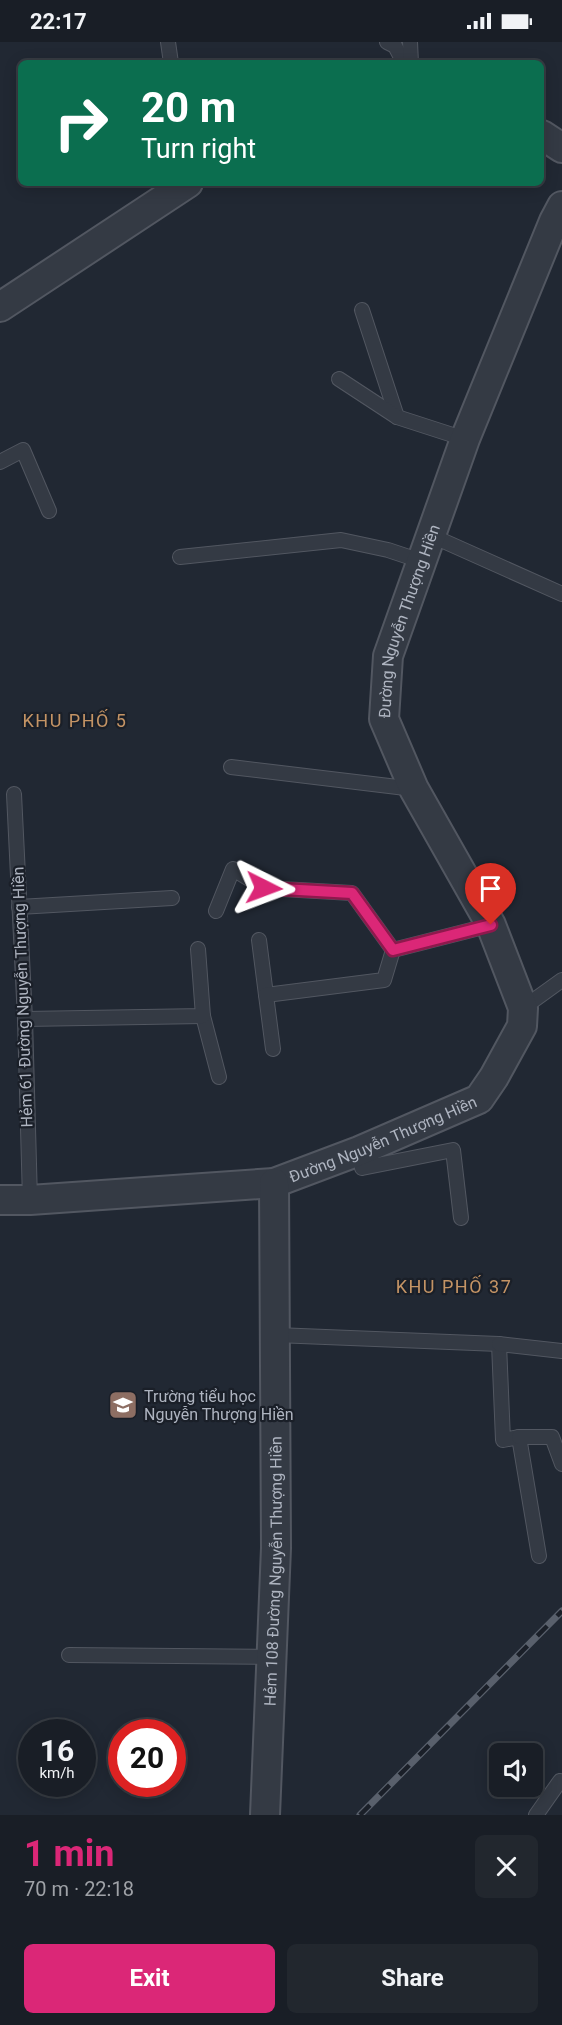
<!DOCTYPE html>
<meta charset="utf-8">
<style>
:root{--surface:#191e26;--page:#22272e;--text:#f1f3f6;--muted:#9fa2a7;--line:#373c43;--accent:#db2777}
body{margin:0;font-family:Roboto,sans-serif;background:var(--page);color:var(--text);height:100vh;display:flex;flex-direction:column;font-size:22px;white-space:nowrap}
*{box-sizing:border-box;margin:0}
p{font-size:20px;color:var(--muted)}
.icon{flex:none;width:33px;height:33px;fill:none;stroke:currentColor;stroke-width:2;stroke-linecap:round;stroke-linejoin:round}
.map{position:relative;height:1773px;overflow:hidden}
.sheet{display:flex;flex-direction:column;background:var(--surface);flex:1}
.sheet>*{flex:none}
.banner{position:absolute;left:18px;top:18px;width:526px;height:126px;border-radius:9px;box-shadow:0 3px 15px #0003,0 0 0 2px var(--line);background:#0b6e4f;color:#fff;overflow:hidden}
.buttons{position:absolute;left:489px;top:1701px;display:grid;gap:12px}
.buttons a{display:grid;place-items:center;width:54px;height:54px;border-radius:9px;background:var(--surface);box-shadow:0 3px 15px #0003,0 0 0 2px var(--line);font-size:30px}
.speed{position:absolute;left:18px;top:1677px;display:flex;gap:12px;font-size:30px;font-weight:700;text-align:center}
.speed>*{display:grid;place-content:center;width:78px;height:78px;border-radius:50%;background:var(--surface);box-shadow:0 3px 15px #0003,0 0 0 2px var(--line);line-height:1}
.speed small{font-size:15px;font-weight:400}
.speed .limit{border:9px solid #d22;background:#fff;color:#111}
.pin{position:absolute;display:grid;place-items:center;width:51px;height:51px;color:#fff;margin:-62px -26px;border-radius:50% 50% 50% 0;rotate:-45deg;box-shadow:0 0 6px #0007}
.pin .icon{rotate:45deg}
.me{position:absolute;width:66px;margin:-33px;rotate:93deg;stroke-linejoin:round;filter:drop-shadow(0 0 4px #0008)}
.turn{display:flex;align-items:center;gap:21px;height:126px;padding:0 24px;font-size:27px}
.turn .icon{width:78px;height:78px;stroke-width:2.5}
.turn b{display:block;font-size:42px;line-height:51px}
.round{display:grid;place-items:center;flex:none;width:63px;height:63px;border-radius:9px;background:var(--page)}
.head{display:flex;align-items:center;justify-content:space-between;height:102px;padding:0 24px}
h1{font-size:36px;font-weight:700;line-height:45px;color:var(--accent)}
.cta{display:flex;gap:12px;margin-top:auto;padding:12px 24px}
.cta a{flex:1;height:69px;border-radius:9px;background:var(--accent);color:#fff;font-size:24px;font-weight:700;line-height:69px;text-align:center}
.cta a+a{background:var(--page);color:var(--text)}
.status{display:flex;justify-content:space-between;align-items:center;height:42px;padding:0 30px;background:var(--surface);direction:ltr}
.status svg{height:16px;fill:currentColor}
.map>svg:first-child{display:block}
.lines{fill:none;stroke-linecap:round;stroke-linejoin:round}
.lane-casing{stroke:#525761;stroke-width:16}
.street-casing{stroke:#525761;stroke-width:32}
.lane{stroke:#343a44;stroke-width:14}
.street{stroke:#343a44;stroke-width:28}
.rail-casing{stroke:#59606c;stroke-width:7}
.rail{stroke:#1a1f28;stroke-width:4.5;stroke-dasharray:14;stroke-linecap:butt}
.route-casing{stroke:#8e194d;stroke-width:15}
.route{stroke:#db2777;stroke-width:10}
.labels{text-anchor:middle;stroke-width:4.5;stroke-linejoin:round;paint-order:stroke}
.street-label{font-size:16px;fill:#aeb4c0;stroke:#1a1f28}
.poi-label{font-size:16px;fill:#aeb4c0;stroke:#1a1f28;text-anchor:start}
.neighbourhood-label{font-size:18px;letter-spacing:1.5px;fill:#c49465;stroke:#1a1f28}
</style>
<div class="status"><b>22:17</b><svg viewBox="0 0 49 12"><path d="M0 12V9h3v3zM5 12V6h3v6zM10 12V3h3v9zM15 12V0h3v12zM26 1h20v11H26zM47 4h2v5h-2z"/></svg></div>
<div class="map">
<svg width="562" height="1773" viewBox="0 0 562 1773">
<rect width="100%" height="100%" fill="#212833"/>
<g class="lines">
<g class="lane-casing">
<g id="lane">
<polyline points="168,0 171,21"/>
<polyline points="387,0 395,4 404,21"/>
<polyline points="410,0 411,21"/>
<polyline points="362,268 397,375"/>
<polyline points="339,337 397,375 465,397"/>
<polyline points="0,420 23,408 49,469"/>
<polyline points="430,493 562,552"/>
<polyline points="180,515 341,498 388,508 421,519"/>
<polyline points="231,725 414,747"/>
<polyline points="14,752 25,977 30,1158"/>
<polyline points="19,865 172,856"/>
<polyline points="216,869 233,827 264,846 352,851 393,908 491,883"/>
<polyline points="259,898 266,953"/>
<polyline points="523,966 562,938"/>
<polyline points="203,974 219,1035"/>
<polyline points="25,977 203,974 198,907"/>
<polyline points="273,1007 266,953 384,938 393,908"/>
<polyline points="359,1109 362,1126 453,1108 461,1176"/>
<polyline points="276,1293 499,1302 503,1398 519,1395 539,1514"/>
<polyline points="499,1302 562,1309"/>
<polyline points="519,1395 552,1395 562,1422"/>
<polyline points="69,1613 271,1615"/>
<polyline points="536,1773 560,1739"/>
</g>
</g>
<g class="street-casing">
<g id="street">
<polyline points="542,93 562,106"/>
<polyline points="0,265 188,141"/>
<path id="s1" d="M 0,1158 L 30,1158 L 274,1141 L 359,1109 L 479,1057 L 494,1035 L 522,984 L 523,966 L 491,883 L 414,747 L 384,677 L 388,614 L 465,397 L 554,179 L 562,164"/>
<path id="s2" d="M 265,1773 L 276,1506 L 274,1141"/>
</g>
</g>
<use href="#lane" class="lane"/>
<use href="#street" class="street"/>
<g class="rail-casing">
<polyline id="rail" points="360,1773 562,1569"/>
</g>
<use href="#rail" class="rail"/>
</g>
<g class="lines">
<g class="route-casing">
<polyline id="route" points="264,846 352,851 393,908 491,883"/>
</g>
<use href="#route" class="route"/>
</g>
<defs>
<g id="school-square" transform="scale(1.5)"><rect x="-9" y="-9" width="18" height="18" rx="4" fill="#8d6e63" stroke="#1a1f28"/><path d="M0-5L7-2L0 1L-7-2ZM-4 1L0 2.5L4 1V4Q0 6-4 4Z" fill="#fff"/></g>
</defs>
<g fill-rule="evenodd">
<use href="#school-square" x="123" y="1363"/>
</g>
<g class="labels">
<g class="street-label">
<text dy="6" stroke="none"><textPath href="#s1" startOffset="1022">Đường Nguyễn Thượng Hiền</textPath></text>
<text transform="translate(22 955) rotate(-92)" y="6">Hẻm 61 Đường Nguyễn Thượng Hiền</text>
<text dy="6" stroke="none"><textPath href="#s1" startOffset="392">Đường Nguyễn Thượng Hiền</textPath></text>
<text dy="6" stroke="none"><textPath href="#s2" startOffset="244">Hẻm 108 Đường Nguyễn Thượng Hiền</textPath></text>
</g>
<g class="poi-label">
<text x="144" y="1360">Trường tiểu học<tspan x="144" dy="18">Nguyễn Thượng Hiền</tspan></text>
</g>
<g class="neighbourhood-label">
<text x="75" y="685">KHU PHỐ 5</text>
<text x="454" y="1251">KHU PHỐ 37</text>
</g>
</g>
</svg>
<div class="buttons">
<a><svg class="icon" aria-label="sound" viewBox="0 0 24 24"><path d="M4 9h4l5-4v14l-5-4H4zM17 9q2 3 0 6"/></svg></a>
</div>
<div class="speed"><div>16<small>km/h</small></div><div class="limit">20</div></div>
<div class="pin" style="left:491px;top:883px;background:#d93025"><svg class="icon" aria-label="arrive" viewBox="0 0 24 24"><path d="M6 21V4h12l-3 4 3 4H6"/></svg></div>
<svg class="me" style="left:264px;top:846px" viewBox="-20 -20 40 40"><path d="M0-17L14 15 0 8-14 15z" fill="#db2777" stroke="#fff" stroke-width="4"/></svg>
<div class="banner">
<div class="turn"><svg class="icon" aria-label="right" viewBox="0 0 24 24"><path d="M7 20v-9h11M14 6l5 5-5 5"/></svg><div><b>20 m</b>Turn right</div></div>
</div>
</div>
<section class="sheet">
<div class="head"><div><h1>1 min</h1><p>70 m · 22:18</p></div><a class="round"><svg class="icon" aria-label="close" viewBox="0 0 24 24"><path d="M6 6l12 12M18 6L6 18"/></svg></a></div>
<div class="cta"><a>Exit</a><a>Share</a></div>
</section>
